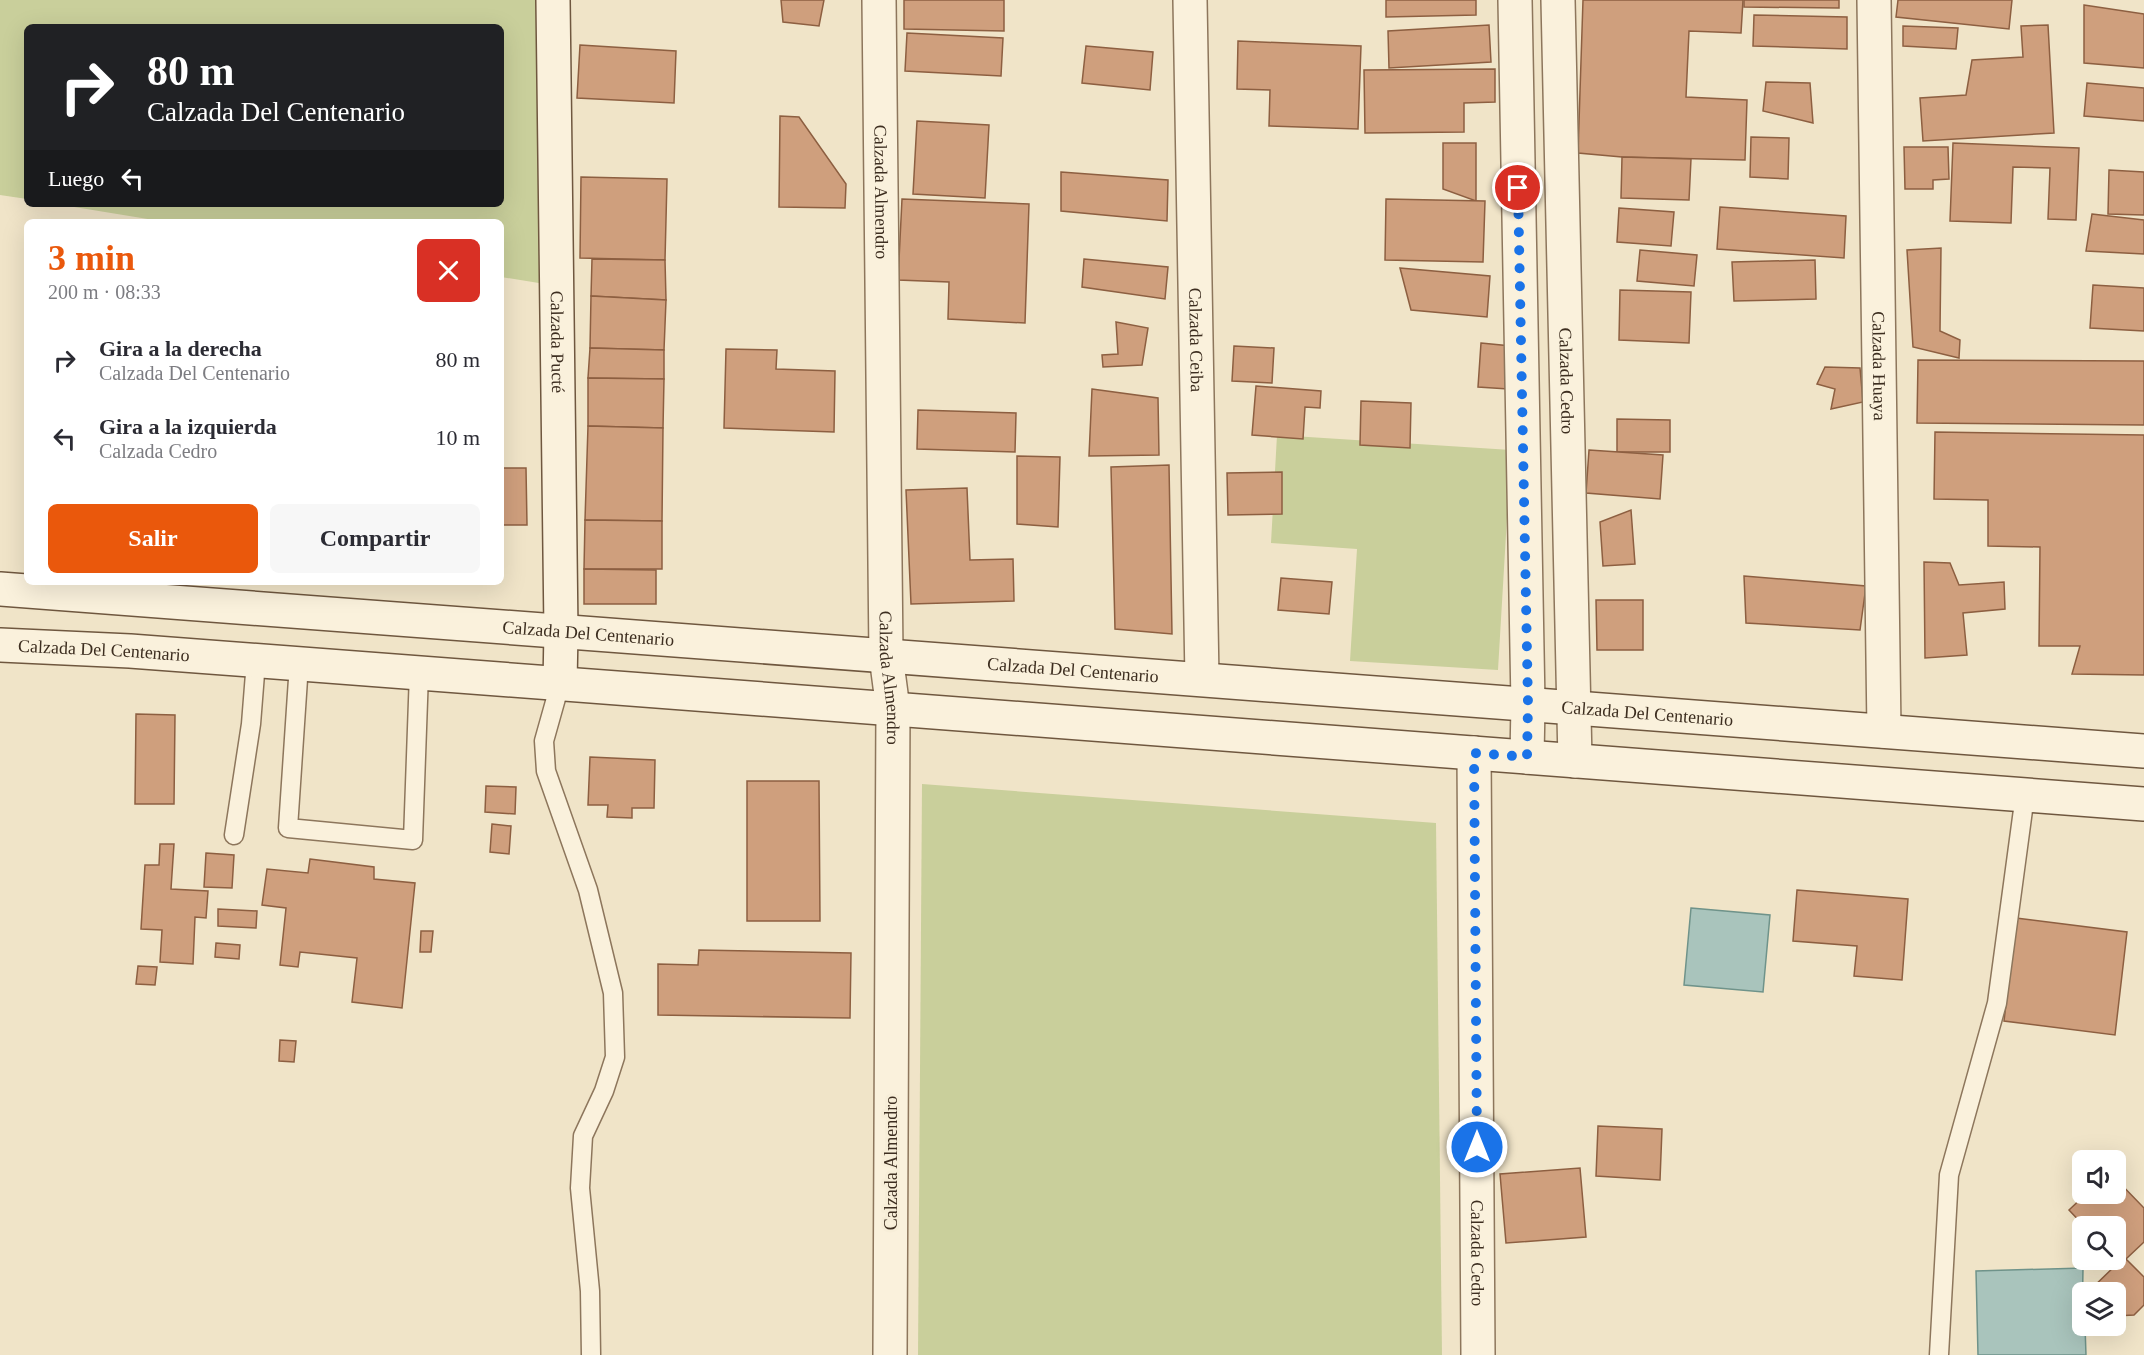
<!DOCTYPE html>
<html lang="es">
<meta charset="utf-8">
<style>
:root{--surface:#fff;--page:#f7f7f7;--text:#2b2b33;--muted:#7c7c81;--accent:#ea580c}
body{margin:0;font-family:"Times New Roman",serif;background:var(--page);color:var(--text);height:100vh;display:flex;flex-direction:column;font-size:22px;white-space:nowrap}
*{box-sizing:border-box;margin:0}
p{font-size:20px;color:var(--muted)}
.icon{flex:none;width:33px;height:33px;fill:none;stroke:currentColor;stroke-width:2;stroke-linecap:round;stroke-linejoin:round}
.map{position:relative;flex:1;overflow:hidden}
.details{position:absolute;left:24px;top:219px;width:480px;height:366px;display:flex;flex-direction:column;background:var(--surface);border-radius:9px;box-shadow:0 6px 24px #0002}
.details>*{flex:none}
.guide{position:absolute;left:24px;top:24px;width:480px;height:183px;border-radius:9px;box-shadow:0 6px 24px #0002;background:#202124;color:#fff;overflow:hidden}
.tools{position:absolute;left:2072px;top:1150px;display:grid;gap:12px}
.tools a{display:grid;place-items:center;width:54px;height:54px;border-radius:9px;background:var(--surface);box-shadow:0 6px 24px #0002;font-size:30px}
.pin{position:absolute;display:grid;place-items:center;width:51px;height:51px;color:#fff;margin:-26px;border:3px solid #fff;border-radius:50%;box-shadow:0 2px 6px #0007}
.me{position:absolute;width:66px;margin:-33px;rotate:0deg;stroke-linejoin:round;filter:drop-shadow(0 0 4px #0008)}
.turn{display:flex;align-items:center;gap:21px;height:126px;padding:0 24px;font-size:27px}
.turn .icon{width:78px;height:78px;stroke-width:2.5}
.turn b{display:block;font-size:42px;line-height:51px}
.then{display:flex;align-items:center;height:57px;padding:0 24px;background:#0003;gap:12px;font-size:22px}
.round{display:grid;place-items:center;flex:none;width:63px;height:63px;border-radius:9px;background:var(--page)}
.summary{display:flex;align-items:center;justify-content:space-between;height:102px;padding:0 24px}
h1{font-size:36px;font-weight:600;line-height:45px;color:var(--accent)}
.button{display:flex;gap:12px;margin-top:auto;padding:12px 24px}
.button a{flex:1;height:69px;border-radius:9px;background:var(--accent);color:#fff;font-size:24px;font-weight:600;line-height:69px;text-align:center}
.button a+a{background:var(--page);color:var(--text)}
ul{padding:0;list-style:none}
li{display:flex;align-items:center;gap:18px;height:78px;padding:0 24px}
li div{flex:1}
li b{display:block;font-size:22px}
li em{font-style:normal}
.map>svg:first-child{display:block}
.green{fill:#c9cf9b}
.water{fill:#a9c4bc;stroke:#6f938a;stroke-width:1.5}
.building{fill:#cf9f7d;stroke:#8d5f41;stroke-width:1.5}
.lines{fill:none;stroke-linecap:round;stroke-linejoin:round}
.lane-casing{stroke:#8d765c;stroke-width:21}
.street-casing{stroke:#8d765c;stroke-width:36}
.secondary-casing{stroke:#6f573f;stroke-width:36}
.lane{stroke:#faf1dc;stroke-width:18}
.street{stroke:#faf1dc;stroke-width:33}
.secondary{stroke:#faf1dc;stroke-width:33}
.route{stroke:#1a73e8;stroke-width:10;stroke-dasharray:0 18}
.labels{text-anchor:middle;stroke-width:6;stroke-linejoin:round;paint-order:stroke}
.street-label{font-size:18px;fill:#3d2e20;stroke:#f7eed8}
</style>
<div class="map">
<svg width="2144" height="1355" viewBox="0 0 2144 1355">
<rect width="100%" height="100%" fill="#f0e4c8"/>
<g class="green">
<polygon points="0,0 538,0 551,285 501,277 501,222 166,222 56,204 501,204 501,27 27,27 27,199 0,195"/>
<polygon points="1277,435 1511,450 1498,670 1350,661 1357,549 1271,543"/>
<polygon points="922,784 1436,823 1442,1355 918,1355"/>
</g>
<g class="water">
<polygon points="1691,908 1770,915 1763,992 1684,985"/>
<polygon points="2083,1268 2082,1326 2085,1326 2086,1355 1978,1355 1976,1271"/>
</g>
<g class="building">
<polygon points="781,0 824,0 819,26 783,22"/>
<polygon points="904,0 1004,0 1004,31 904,29"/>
<polygon points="1386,0 1476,0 1476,15 1386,17"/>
<polygon points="1583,0 1743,0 1741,33 1689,31 1686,97 1747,100 1745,160 1622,157 1578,153"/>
<polygon points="1744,0 1839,0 1839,8 1744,7"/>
<polygon points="1898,0 2012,0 2009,29 1896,17"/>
<polygon points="2084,5 2144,14 2144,68 2084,63"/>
<polygon points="1754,15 1847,17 1847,49 1753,46"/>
<polygon points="1489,25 1491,62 1389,68 1388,31"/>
<polygon points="2048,25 2054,133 1923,141 1920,98 1966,95 1972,60 2023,57 2021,26"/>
<polygon points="1903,26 1958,28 1956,49 1903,46"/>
<polygon points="907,33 1003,38 1001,76 905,71"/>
<polygon points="1238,41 1361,46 1358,129 1269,126 1270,90 1237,89"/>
<polygon points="580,45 676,51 674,103 577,98"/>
<polygon points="1086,46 1153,52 1150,90 1082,83"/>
<polygon points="1495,69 1495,102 1464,103 1464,132 1365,133 1364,70"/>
<polygon points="1766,82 1810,83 1813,123 1763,111"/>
<polygon points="2087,83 2144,88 2144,121 2084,116"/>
<polygon points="780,116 799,117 846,184 845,208 779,207"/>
<polygon points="917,121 989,125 985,198 913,194"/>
<polygon points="1751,137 1789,138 1788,179 1750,177"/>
<polygon points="1443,143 1476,143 1476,201 1443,189"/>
<polygon points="1953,143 2079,148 2076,220 2048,219 2050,168 2013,167 2011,223 1950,221"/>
<polygon points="1904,147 1948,147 1949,179 1933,180 1933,189 1905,189"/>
<polygon points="1622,157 1691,159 1689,200 1621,198"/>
<polygon points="2109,170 2144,172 2144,215 2108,214"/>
<polygon points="1061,172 1168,180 1167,221 1061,211"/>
<polygon points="581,177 667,179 665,260 580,258"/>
<polygon points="902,199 1029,204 1025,323 948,319 949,282 898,280"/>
<polygon points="1386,199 1485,201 1483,262 1385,260"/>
<polygon points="1720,207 1846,216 1844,258 1717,249"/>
<polygon points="1619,208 1674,212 1671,246 1617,242"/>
<polygon points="2092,214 2144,220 2144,254 2086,251"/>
<polygon points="1941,248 1940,331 1960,340 1959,358 1913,347 1907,250"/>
<polygon points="1640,250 1697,255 1694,286 1637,281"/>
<polygon points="592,259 665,260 666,300 591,296"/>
<polygon points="1084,259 1168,267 1165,299 1082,287"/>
<polygon points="1815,260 1816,299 1734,301 1732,262"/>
<polygon points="1400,268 1490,276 1487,317 1411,310"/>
<polygon points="2093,285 2144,288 2144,331 2090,328"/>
<polygon points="1620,290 1691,292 1689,343 1619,340"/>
<polygon points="591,296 666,300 664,350 590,348"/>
<polygon points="1116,322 1148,328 1142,365 1103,367 1102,355 1118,354"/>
<polygon points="1481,343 1511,346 1508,389 1478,387"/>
<polygon points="1234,346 1274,348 1272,383 1232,381"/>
<polygon points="590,348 664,350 664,379 588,378"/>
<polygon points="726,349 777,350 776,369 835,371 834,432 724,428"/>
<polygon points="1918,360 2144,361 2144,425 1917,423"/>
<polygon points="1825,367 1860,368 1863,402 1831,409 1835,389 1817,384"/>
<polygon points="588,378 664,379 663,428 588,426"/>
<polygon points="1256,386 1321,391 1320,408 1305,407 1303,439 1252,435"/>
<polygon points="1092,389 1158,398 1159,455 1089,456"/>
<polygon points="1361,401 1411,403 1410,448 1360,445"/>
<polygon points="918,410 1016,413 1015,452 917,449"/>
<polygon points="1617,419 1670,420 1670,452 1617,452"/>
<polygon points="588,426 663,428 662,521 585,520"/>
<polygon points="1935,432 2144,435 2144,675 2072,674 2080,646 2039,646 2040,547 1988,546 1988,500 1934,499"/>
<polygon points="1589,450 1663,455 1660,499 1586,493"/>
<polygon points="1017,456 1060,457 1058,527 1017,524"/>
<polygon points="1169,465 1172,634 1115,629 1111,467"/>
<polygon points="501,468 526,468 527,525 501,525"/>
<polygon points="1282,472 1282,514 1228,515 1227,473"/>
<polygon points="967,488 970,560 1013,559 1014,601 911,604 906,490"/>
<polygon points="1631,510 1635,564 1603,566 1600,522"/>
<polygon points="585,520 662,521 662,569 584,569"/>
<polygon points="1924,562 1950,563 1959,585 2004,582 2005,609 1963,613 1967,655 1925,658"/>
<polygon points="584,569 656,570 656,604 584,604"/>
<polygon points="1744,576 1866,586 1860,630 1746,623"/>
<polygon points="1281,578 1332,582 1329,614 1278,610"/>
<polygon points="1596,600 1643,600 1643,650 1597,650"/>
<polygon points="136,714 175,715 174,804 135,804"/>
<polygon points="590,757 655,760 654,808 632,808 632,818 607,817 608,805 588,805"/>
<polygon points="747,781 819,781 820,921 747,921"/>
<polygon points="486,786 516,787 515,814 485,812"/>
<polygon points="492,824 511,826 509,854 490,852"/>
<polygon points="160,844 174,844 171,889 208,891 206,918 195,917 193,964 160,962 162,930 141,929 145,865 159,865"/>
<polygon points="206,853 234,855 232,888 204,887"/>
<polygon points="310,859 374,867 374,879 415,883 402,1008 352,1002 357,958 300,952 298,967 280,965 286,908 262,905 267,869 308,873"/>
<polygon points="1797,890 1908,899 1902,980 1854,976 1857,946 1793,941"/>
<polygon points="218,909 257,911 256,928 218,926"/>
<polygon points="2016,918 2127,932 2115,1035 2004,1021"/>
<polygon points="421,931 433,931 431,952 420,952"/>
<polygon points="216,943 240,945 239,959 215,957"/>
<polygon points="699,950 851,953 850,1018 658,1015 658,964 698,965"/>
<polygon points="138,966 157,967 155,985 136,984"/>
<polygon points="280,1040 296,1041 294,1062 279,1061"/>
<polygon points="1598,1126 1662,1129 1660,1180 1596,1176"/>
<polygon points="1580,1168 1586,1237 1506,1243 1500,1174"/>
<polygon points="2115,1178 2144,1208 2144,1242 2126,1259 2144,1277 2144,1305 2134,1315 2115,1316 2115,1293 2087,1293 2119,1262 2115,1259 2115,1227 2085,1227 2069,1210 2086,1194 2115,1194"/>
</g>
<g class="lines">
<g class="lane-casing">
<g id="lane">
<polyline points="299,664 288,828 413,840 419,673"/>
<polyline points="560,684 544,741 546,771 588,890 613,993 615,1057 604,1091 583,1136 580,1188 590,1291 591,1355"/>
<polyline points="234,835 251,724 256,661"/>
<polyline points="1939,1355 1949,1175 1997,1003 2025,795"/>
</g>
</g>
<g class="street-casing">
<g id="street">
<path id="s1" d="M 879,0 L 886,656 L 893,709 L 890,1355"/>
<path id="s2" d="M 1190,0 L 1202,679"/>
<polyline points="1515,0 1528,704 1527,757"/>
<path id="s3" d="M 1558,0 L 1575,761"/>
<path id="s4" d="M 1874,0 L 1884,731"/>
<path id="s5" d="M 1474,753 L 1478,1355"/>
</g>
</g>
<g class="secondary-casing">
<g id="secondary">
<path id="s6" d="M 553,0 L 561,631 L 560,684"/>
<path id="s7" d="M 0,589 L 2144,751"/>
<path id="s8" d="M 0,645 L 130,651 L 2144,804"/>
</g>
</g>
<use href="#lane" class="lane"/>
<use href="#street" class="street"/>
<use href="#secondary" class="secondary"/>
</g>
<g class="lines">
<polyline class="route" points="1477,1147 1474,753 1527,757 1528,704 1518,188"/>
</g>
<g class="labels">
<g class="street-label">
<text dy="6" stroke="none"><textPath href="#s1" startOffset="192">Calzada Almendro</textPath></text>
<text dy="6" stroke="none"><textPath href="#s2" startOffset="340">Calzada Ceiba</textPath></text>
<text dy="6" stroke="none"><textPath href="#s6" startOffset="342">Calzada Pucté</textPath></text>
<text dy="6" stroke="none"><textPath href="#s4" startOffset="366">Calzada Huaya</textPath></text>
<text dy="6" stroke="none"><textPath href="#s3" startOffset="381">Calzada Cedro</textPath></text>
<text dy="6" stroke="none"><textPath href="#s7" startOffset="590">Calzada Del Centenario</textPath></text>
<text dy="6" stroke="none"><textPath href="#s8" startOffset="104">Calzada Del Centenario</textPath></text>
<text dy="6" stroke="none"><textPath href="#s7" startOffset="1076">Calzada Del Centenario</textPath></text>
<text dy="6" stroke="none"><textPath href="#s1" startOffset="678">Calzada Almendro</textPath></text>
<text dy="6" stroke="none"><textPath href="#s7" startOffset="1652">Calzada Del Centenario</textPath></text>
<text transform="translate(891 1163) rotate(-90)" y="6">Calzada Almendro</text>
<text dy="6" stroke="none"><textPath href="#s5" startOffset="500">Calzada Cedro</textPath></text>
</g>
</g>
</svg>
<div class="tools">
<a><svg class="icon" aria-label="sound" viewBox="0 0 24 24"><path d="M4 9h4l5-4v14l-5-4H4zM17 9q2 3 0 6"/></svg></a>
<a><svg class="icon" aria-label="search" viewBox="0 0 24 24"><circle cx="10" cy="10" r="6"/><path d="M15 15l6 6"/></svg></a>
<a><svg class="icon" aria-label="layers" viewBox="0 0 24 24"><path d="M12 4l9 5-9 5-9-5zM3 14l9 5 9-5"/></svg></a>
</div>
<div class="pin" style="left:1518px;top:188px;background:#d93025"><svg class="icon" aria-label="arrive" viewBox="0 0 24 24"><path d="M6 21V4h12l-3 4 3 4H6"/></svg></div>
<svg class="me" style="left:1477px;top:1147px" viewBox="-20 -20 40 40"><circle r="17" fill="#1a73e8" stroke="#fff" stroke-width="3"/><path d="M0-11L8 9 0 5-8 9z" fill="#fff"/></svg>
<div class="guide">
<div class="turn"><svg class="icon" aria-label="right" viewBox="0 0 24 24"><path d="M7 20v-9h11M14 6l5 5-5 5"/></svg><div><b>80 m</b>Calzada Del Centenario</div></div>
<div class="then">Luego<svg class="icon" aria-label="left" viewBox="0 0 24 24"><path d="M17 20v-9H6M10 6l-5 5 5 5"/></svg></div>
</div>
<section class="details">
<div class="summary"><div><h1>3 min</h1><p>200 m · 08:33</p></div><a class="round" style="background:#d93025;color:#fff"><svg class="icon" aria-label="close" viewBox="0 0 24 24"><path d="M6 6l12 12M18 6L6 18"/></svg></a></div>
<ul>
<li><svg class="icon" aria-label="right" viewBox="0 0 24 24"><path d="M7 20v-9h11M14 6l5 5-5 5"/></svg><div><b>Gira a la derecha</b><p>Calzada Del Centenario</p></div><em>80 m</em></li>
<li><svg class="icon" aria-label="left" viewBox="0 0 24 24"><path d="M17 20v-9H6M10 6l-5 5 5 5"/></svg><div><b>Gira a la izquierda</b><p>Calzada Cedro</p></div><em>10 m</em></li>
</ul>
<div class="button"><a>Salir</a><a>Compartir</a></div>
</section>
</div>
